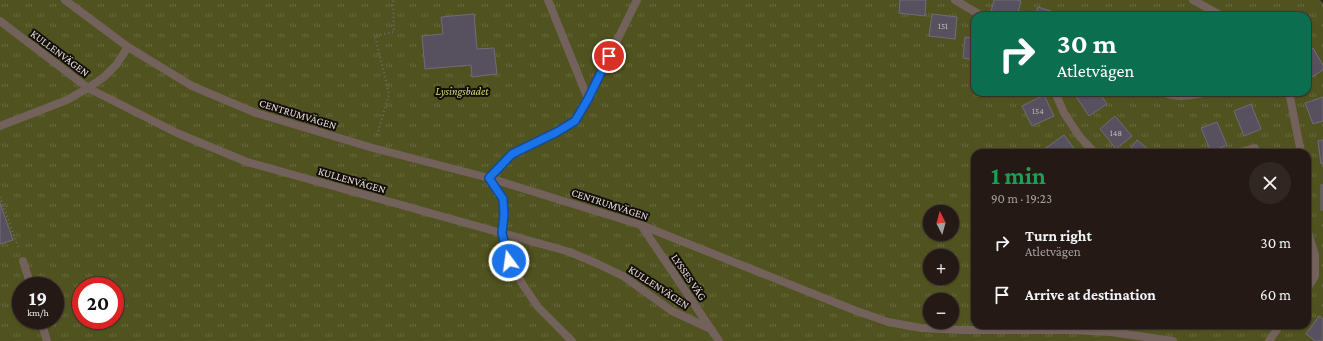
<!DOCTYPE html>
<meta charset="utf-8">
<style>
:root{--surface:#241915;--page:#302622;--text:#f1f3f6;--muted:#a3a0a0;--line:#413834}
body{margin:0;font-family:"Crimson Pro",serif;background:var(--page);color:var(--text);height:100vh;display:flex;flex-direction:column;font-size:15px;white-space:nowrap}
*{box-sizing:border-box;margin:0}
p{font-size:13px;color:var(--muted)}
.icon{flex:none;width:22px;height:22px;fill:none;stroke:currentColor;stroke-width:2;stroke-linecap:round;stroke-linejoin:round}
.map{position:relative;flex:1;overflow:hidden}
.sheet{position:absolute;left:971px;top:149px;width:340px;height:180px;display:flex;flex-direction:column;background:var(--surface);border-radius:12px;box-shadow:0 1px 3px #0004,0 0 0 1px var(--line)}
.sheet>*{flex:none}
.banner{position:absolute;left:971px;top:12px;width:340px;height:84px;border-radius:12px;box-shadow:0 1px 3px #0004,0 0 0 1px var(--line);background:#0b6e4f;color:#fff;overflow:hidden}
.needle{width:26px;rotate:354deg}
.tools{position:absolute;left:923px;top:205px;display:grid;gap:8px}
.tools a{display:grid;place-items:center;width:36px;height:36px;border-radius:50%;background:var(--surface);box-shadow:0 1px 3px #0004,0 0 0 1px var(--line);font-size:20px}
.speed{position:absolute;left:12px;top:277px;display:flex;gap:8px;font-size:20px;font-weight:700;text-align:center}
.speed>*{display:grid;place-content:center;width:52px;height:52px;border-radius:50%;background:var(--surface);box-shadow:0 1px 3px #0004,0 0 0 1px var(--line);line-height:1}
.speed small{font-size:10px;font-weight:400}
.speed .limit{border:6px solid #d22;background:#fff;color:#111}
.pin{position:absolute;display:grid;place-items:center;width:34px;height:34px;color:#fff;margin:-17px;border:2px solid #fff;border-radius:50%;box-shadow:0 1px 4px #0007}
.me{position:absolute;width:44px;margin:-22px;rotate:346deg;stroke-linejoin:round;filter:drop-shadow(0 0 3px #0008)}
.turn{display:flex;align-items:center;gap:14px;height:84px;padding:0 20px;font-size:18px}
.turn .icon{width:52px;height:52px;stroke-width:2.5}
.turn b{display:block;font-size:28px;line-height:34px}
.round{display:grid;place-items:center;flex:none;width:42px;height:42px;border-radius:21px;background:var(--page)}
.head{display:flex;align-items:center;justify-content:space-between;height:68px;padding:0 20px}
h1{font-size:24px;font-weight:700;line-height:30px;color:#1e9e55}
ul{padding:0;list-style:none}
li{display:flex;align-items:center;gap:12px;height:52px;padding:0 20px}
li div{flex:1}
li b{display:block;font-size:15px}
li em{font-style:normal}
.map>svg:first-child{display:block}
.park{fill:url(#park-tufts);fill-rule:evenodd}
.building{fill:#57505e;stroke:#726b7a}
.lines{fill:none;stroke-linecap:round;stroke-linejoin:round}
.path{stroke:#726561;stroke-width:2.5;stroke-dasharray:1 3;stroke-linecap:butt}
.service{stroke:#73615b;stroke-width:8}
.route-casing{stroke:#114b97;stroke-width:10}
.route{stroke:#1a73e8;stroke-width:7}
.labels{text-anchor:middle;stroke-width:4;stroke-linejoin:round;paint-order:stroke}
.number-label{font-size:9px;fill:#c2b9ba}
.street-label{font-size:11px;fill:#e6dcd9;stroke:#130d0a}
.park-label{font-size:11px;font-style:italic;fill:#d5db72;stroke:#130d0a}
</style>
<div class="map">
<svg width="1323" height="341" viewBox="0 0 1323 341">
<defs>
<pattern id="park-tufts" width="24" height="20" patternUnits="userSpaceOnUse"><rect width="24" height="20" fill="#50521f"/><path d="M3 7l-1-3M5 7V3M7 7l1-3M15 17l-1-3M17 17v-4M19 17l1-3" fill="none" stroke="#696a3f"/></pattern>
</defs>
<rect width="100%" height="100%" fill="#30211c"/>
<path class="park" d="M 0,0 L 1320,0 L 1323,3 L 1323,341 L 0,341 ZM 975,16 L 1307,16 L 1307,92 L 975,92 ZM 975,153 L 1307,153 L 1307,325 L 975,325 ZM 930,212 L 952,212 L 952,234 L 930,234 ZM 930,256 L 952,256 L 952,278 L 930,278 ZM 21,286 L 55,286 L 55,320 L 21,320 ZM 81,286 L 115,286 L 115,320 L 81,320 ZM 930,300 L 952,300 L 952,322 L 930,322 Z"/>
<g class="building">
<polygon points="900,0 926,0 925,16 899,13"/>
<polygon points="994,0 1017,0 1021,1 1017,16 1003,16 991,12"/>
<polygon points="1038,7 1057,13 1056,16 1035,16"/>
<polygon points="474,14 477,49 494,48 497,74 472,77 471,65 425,69 422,36 443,34 441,17"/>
<polygon points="932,14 957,17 955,39 929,36"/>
<polygon points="965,37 975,38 975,60 963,58"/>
<polygon points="1313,48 1323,65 1323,70 1307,80 1307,51"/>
<polygon points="1080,92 1099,92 1107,104 1089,116 1075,95"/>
<polygon points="1044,95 1054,116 1032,126 1022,106"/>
<polygon points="1323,97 1323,121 1313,124 1305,103"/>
<polygon points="1251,104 1261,129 1244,136 1234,111"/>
<polygon points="1115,116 1132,136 1116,149 1100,129"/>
<polygon points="1217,122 1227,145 1211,152 1201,128"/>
<polygon points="1064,135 1076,151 1074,153 1045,153 1043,150"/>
<polygon points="1137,140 1153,153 1127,153"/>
<polygon points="1323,140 1323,163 1321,164 1318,141"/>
<rect x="1321" y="185" width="2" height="25"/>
<polygon points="0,203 13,240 0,244"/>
<polygon points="1319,316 1323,319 1323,341 1315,341 1306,334"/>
</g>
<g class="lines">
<g class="path">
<polyline points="377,135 389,94 375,36 394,32 393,0"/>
<polyline points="0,197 19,249"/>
</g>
<g class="service">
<polyline points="65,0 128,47 192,86 256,113 373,148 489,178 641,225 854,310 888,322 921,328 962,330 1072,330 1111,332 1173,341"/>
<polyline points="548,0 588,99"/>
<polyline points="955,0 982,16"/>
<polyline points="1193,0 1222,16"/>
<polyline points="0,21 88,88 177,133 247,162 570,252 598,264 623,276 672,311 711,329"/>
<polyline points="1055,92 1064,113 1080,137 1095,153"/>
<path d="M 1162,92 C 1177,99 1193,95 1209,92"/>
<polyline points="1287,92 1290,97 1301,153"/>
<polyline points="0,126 67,100 88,88 104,77 116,65 128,47"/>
<polyline points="1236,153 1255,148"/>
<polyline points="641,225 719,341"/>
<polyline points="1307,229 1315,255 1315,276 1307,289"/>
<polyline points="23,261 31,286"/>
<polyline points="41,320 47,341"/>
<polyline points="572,341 538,307 523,285 509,261 502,233 504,215 503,199 489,178 512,154 557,132 575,121 588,99 637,0"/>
<polyline points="1269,341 1280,325"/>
</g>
</g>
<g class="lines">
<g class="route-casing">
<polyline id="route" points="509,261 502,233 504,215 503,199 489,178 512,154 557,132 575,121 588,99 609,56"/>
</g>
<use href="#route" class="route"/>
</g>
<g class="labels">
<g class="number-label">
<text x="943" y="29">151</text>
<text x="1038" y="114">154</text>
<text x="1116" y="136">148</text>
</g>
<g class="street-label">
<text transform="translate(60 53) rotate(37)" y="4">KULLENVÄGEN</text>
<text transform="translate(298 114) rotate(17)" y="4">CENTRUMVÄGEN</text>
<text transform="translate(352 180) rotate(16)" y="4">KULLENVÄGEN</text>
<text transform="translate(610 204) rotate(18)" y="4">CENTRUMVÄGEN</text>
<text transform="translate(689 277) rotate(56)" y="4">LYSSES VÄG</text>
<text transform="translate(659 287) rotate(33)" y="4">KULLENVÄGEN</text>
</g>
<g class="park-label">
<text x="462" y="95">Lysingsbadet</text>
</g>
</g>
</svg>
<div class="tools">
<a><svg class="needle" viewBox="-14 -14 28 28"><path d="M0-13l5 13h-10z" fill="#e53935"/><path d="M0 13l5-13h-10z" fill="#a3a0a0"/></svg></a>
<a>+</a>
<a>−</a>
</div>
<div class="speed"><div>19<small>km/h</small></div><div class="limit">20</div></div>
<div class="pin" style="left:609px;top:56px;background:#d93025"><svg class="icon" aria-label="arrive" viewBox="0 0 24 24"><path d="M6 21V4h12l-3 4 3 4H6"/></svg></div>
<svg class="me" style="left:509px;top:261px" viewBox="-20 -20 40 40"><circle r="17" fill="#1a73e8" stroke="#fff" stroke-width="3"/><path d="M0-11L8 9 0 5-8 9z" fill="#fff"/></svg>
<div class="banner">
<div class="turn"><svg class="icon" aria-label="right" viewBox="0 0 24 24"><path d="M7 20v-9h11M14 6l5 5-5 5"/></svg><div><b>30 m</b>Atletvägen</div></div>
</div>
<section class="sheet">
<div class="head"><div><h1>1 min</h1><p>90 m · 19:23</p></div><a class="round"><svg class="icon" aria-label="close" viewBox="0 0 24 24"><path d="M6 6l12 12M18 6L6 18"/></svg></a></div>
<ul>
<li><svg class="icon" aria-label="right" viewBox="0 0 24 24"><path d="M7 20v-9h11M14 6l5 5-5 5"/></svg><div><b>Turn right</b><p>Atletvägen</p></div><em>30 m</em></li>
<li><svg class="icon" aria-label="arrive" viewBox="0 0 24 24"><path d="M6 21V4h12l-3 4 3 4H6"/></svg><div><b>Arrive at destination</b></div><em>60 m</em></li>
</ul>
</section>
</div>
